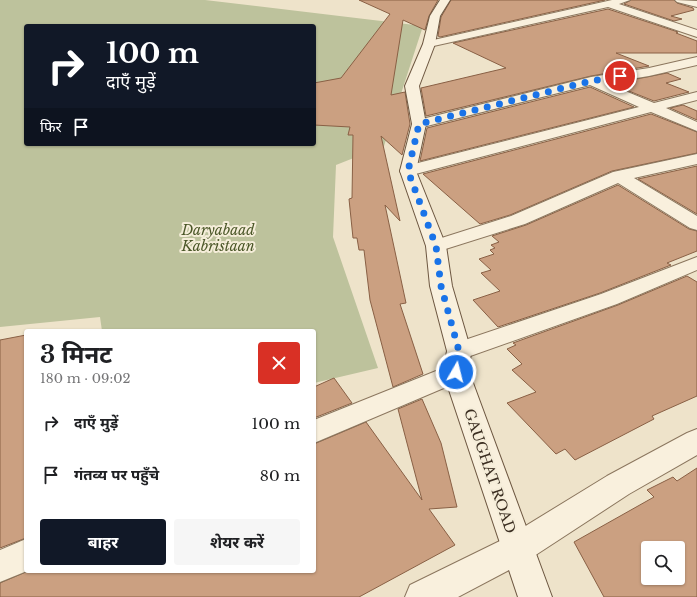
<!DOCTYPE html>
<html lang="hi">
<meta charset="utf-8">
<style>
:root{--surface:#fff;--page:#f6f6f6;--text:#202124;--muted:#757577;--accent:#111827}
body{margin:0;font-family:"Libre Baskerville","Noto Sans Devanagari",serif;background:var(--page);color:var(--text);height:100vh;display:flex;flex-direction:column;font-size:15px;white-space:nowrap}
*{box-sizing:border-box;margin:0}
p{font-size:13px;color:var(--muted)}
.icon{flex:none;width:22px;height:22px;fill:none;stroke:currentColor;stroke-width:2;stroke-linecap:round;stroke-linejoin:round}
.map{position:relative;flex:1;overflow:hidden}
.details{position:absolute;left:24px;top:329px;width:292px;height:244px;display:flex;flex-direction:column;background:var(--surface);border-radius:4px;box-shadow:0 1px 3px #0004}
.details>*{flex:none}
.guide{position:absolute;left:24px;top:24px;width:292px;height:122px;border-radius:4px;box-shadow:0 1px 3px #0004;background:#111827;color:#fff;overflow:hidden}
.controls{position:absolute;left:641px;top:541px;display:grid;gap:8px}
.controls a{display:grid;place-items:center;width:44px;height:44px;border-radius:4px;background:var(--surface);box-shadow:0 1px 3px #0004;font-size:20px}
.pin{position:absolute;display:grid;place-items:center;width:34px;height:34px;color:#fff;margin:-17px;border:2px solid #fff;border-radius:50%;box-shadow:0 1px 4px #0007}
.me{position:absolute;width:44px;margin:-22px;rotate:8deg;stroke-linejoin:round;filter:drop-shadow(0 0 3px #0008)}
.turn{display:flex;align-items:center;gap:14px;height:84px;padding:0 16px;font-size:18px}
.turn .icon{width:52px;height:52px;stroke-width:2.5}
.turn b{display:block;font-size:28px;line-height:34px}
.then{display:flex;align-items:center;height:38px;padding:0 16px;background:#0003;gap:8px;font-size:15px}
.round{display:grid;place-items:center;flex:none;width:42px;height:42px;border-radius:4px;background:var(--page)}
.overview{display:flex;align-items:center;justify-content:space-between;height:68px;padding:0 16px}
h1{font-size:24px;font-weight:700;line-height:30px}
.button{display:flex;gap:8px;margin-top:auto;padding:8px 16px}
.button a{flex:1;height:46px;border-radius:4px;background:var(--accent);color:#fff;font-size:16px;font-weight:700;line-height:46px;text-align:center}
.button a+a{background:var(--page);color:var(--text)}
ul{padding:0;list-style:none}
li{display:flex;align-items:center;gap:12px;height:52px;padding:0 16px}
li div{flex:1}
li b{display:block;font-size:15px}
li em{font-style:normal}
.map>svg:first-child{display:block}
.cemetery{fill:#bdc29c;fill-rule:evenodd}
.building{fill:#cba081;stroke:#896045;fill-rule:evenodd}
.lines{fill:none;stroke-linecap:round;stroke-linejoin:round}
.minor-casing{stroke:#8b765e;stroke-width:2}
.secondary-casing{stroke:#6d5741;stroke-width:2}
.minor{fill:#f9f0dd;fill-rule:evenodd}
.secondary{fill:#f9f0dd;fill-rule:evenodd}
.route{stroke:#1a73e8;stroke-width:7;stroke-dasharray:0 12.6}
.labels{text-anchor:middle;stroke-width:4;stroke-linejoin:round;paint-order:stroke}
.park-label{font-size:14px;font-style:italic;fill:#4b5728;stroke:#f5edd9}
.street-label{font-size:14px;fill:#3b2e21;stroke:#f5edd9}
</style>
<div class="map">
<svg width="697" height="597" viewBox="0 0 697 597">
<rect width="100%" height="100%" fill="#eee3ca"/>
<path class="cemetery" d="M 0,0 L 205,0 L 423,26 L 384,146 L 336,165 L 333,237 L 378,368 L 314,383 L 314,331 L 102,331 L 100,317 L 0,327 ZM 26,26 L 314,26 L 314,144 L 26,144 Z"/>
<g class="building">
<polygon points="359,0 438,0 429,16 425,30 403,20 391,95 405,92 410,124 402,155 381,136 400,221 385,205 406,303 400,304 423,374 393,387 370,300 364,250 359,250 357,238 353,238 349,199 352,198 353,135 348,135 350,127 314,125 314,83 341,78 390,14"/>
<polygon points="451,0 605,0 440,37 438,36 441,17"/>
<polygon points="631,0 674,0 677,3 693,8 694,10 671,16 682,19 674,21 624,4"/>
<polygon points="608,9 678,32 676,33 697,41 697,53 616,53 649,66 591,76 426,116 421,88 506,68 453,43"/>
<polygon points="667,73 681,79 666,83 689,92 654,101 611,84"/>
<polygon points="590,87 634,107 420,161 427,128"/>
<polygon points="683,105 697,111 697,120 670,108"/>
<polygon points="651,114 697,132 697,153 612,171 510,215 480,224 423,174"/>
<polygon points="697,166 697,214 638,179"/>
<polygon points="618,185 689,229 697,231 697,251 667,263 671,265 600,293 498,327 473,300 500,291 481,273 491,270 479,259 494,254 490,250 495,248 491,245 499,242 492,236 526,225"/>
<polygon points="687,276 697,282 697,396 652,416 654,419 575,460 565,449 556,454 507,403 536,392 512,370 522,364 507,349 516,345 513,343 618,305"/>
<polygon points="26,335 26,538 0,548 0,340"/>
<polygon points="334,378 352,403 314,418 314,387"/>
<polygon points="422,399 441,443 457,507 429,509 455,545 359,597 0,597 0,583 28,571 314,571 314,444 366,422 422,500 398,409"/>
<path d="M 697,468 L 697,597 L 604,597 L 574,542 L 654,497 L 647,490 L 673,477 L 677,481 ZM 648,548 L 678,548 L 678,578 L 648,578 Z"/>
</g>
<g class="lines">
<g class="minor-casing">
<g id="minor">
<polygon points="612,0 630,0 619,4 697,30 697,37 608,7 429,47 423,44 429,41"/>
<polygon points="675,0 697,1 697,7 677,2"/>
<polygon points="697,57 697,65 649,76 606,83 654,103 697,92 697,100 666,108 697,122 697,131 651,112 408,176 402,175 400,171 402,167 639,107 590,85 419,128 414,127 412,124 414,121 591,77 649,68"/>
<polygon points="697,154 697,164 634,178 697,216 697,230 690,228 618,183 525,224 436,252 429,250 426,246 429,242 511,216 613,172"/>
<polygon points="697,257 697,270 617,304 459,360 450,357 447,351 450,345 601,294"/>
<polygon points="456,363 465,365 469,372 465,379 314,443 314,420"/>
<polygon points="697,429 697,455 629,494 528,560 458,597 405,597 410,585 506,538 607,476 687,433"/>
<polygon points="26,539 27,571 0,582 0,550"/>
</g>
</g>
<g class="secondary-casing">
<polygon id="secondary" points="440,0 450,0 440,16 435,44 419,86 426,124 416,171 446,246 452,286 471,351 469,372 552,597 518,597 443,372 447,351 430,286 426,246 400,171 412,124 405,86 423,44 430,16"/>
</g>
<use href="#minor" class="minor"/>
<use href="#secondary" class="secondary"/>
</g>
<g class="lines">
<polyline class="route" points="456,372 459,351 441,286 436,246 408,171 419,124 591,81 620,76"/>
</g>
<g class="labels">
<g class="park-label">
<text x="218" y="235">Daryabaad<tspan x="218" dy="16">Kabristaan</tspan></text>
</g>
<g class="street-label">
<text transform="translate(490 471) rotate(71)" y="5">GAUGHAT ROAD</text>
</g>
</g>
</svg>
<div class="controls">
<a><svg class="icon" aria-label="search" viewBox="0 0 24 24"><circle cx="10" cy="10" r="6"/><path d="M15 15l6 6"/></svg></a>
</div>
<div class="pin" style="left:620px;top:76px;background:#d93025"><svg class="icon" aria-label="arrive" viewBox="0 0 24 24"><path d="M6 21V4h12l-3 4 3 4H6"/></svg></div>
<svg class="me" style="left:456px;top:372px" viewBox="-20 -20 40 40"><circle r="17" fill="#1a73e8" stroke="#fff" stroke-width="3"/><path d="M0-11L8 9 0 5-8 9z" fill="#fff"/></svg>
<div class="guide">
<div class="turn"><svg class="icon" aria-label="right" viewBox="0 0 24 24"><path d="M7 20v-9h11M14 6l5 5-5 5"/></svg><div><b>100 m</b>दाएँ मुड़ें</div></div>
<div class="then">फिर<svg class="icon" aria-label="arrive" viewBox="0 0 24 24"><path d="M6 21V4h12l-3 4 3 4H6"/></svg></div>
</div>
<section class="details">
<div class="overview"><div><h1>3 मिनट</h1><p>180 m · 09:02</p></div><a class="round" style="background:#d93025;color:#fff"><svg class="icon" aria-label="close" viewBox="0 0 24 24"><path d="M6 6l12 12M18 6L6 18"/></svg></a></div>
<ul>
<li><svg class="icon" aria-label="right" viewBox="0 0 24 24"><path d="M7 20v-9h11M14 6l5 5-5 5"/></svg><div><b>दाएँ मुड़ें</b></div><em>100 m</em></li>
<li><svg class="icon" aria-label="arrive" viewBox="0 0 24 24"><path d="M6 21V4h12l-3 4 3 4H6"/></svg><div><b>गंतव्य पर पहुँचे</b></div><em>80 m</em></li>
</ul>
<div class="button"><a>बाहर</a><a>शेयर करें</a></div>
</section>
</div>
